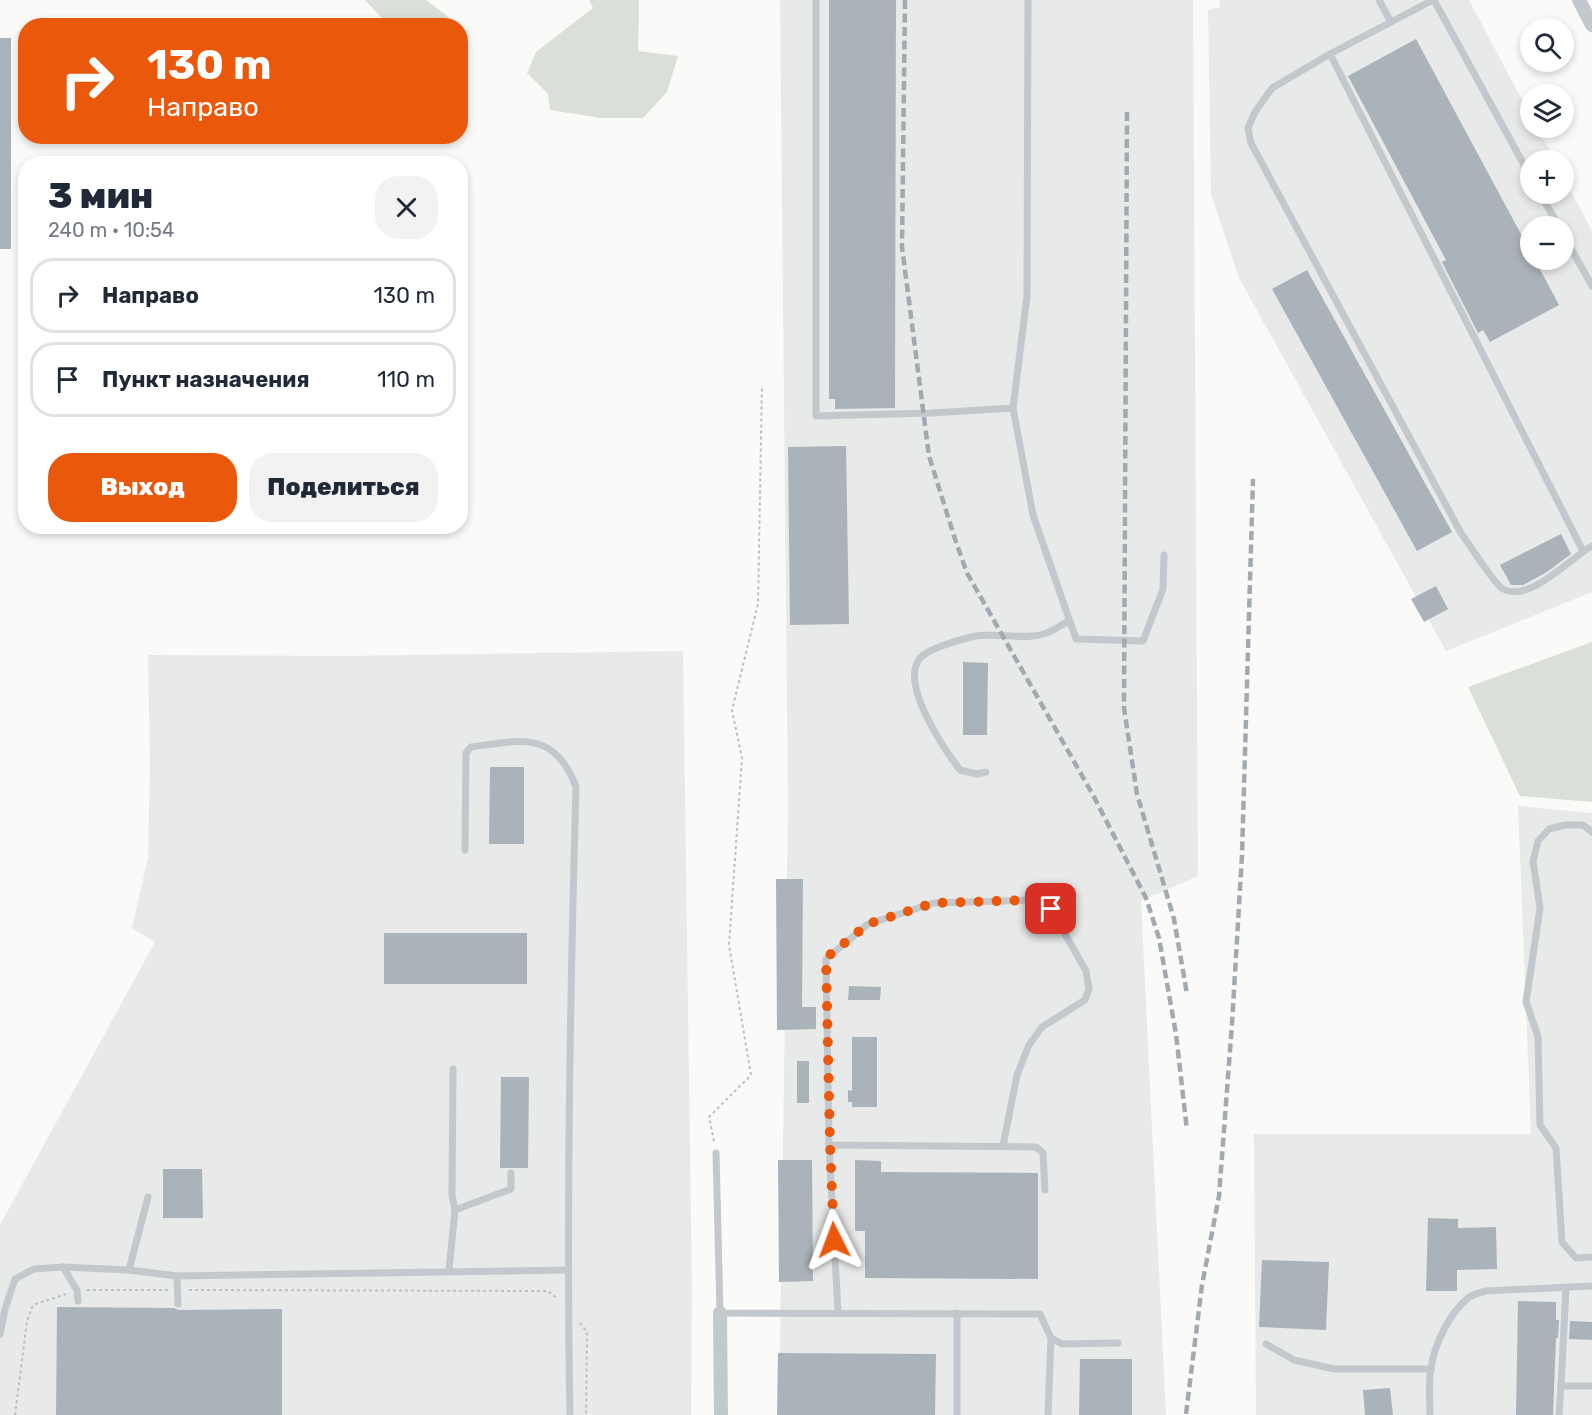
<!DOCTYPE html>
<html lang="ru">
<meta charset="utf-8">
<style>
:root{--surface:#fff;--page:#f2f2f3;--text:#1f2937;--muted:#747a83;--line:#e0e1e3;--accent:#ea580c}
body{margin:0;font-family:Rubik,sans-serif;background:var(--page);color:var(--text);height:100vh;display:flex;flex-direction:column;font-size:22px;white-space:nowrap}
*{box-sizing:border-box;margin:0}
p{font-size:20px;color:var(--muted)}
.icon{flex:none;width:33px;height:33px;fill:none;stroke:currentColor;stroke-width:2;stroke-linecap:round;stroke-linejoin:round}
.map{position:relative;flex:1;overflow:hidden}
.sheet{position:absolute;left:18px;top:156px;width:450px;height:378px;display:flex;flex-direction:column;background:var(--surface);border-radius:24px;box-shadow:0 3px 9px #0003}
.sheet>*{flex:none}
.hud{position:absolute;left:18px;top:18px;width:450px;height:126px;border-radius:24px;box-shadow:0 3px 9px #0003;background:#ea580c;color:#fff;overflow:hidden}
.tools{position:absolute;left:1520px;top:18px;display:grid;gap:12px}
.tools a{display:grid;place-items:center;width:54px;height:54px;border-radius:50%;background:var(--surface);box-shadow:0 3px 9px #0003;font-size:30px}
.pin{position:absolute;display:grid;place-items:center;width:51px;height:51px;color:#fff;margin:-26px;border-radius:12px;box-shadow:0 3px 9px #0006}
.me{position:absolute;width:66px;margin:-33px;rotate:357deg;stroke-linejoin:round;filter:drop-shadow(0 0 4px #0008)}
.turn{display:flex;align-items:center;gap:21px;height:126px;padding:0 30px;font-size:27px}
.turn .icon{width:78px;height:78px;stroke-width:2.5}
.turn b{display:block;font-size:42px;line-height:51px}
.round{display:grid;place-items:center;flex:none;width:63px;height:63px;border-radius:24px;background:var(--page)}
.summary{display:flex;align-items:center;justify-content:space-between;height:102px;padding:0 30px}
h1{font-size:36px;font-weight:800;line-height:45px}
.cta{display:flex;gap:12px;margin-top:auto;padding:12px 30px}
.cta a{flex:1;height:69px;border-radius:24px;background:var(--accent);color:#fff;font-size:24px;font-weight:800;line-height:69px;text-align:center}
.cta a+a{background:var(--page);color:var(--text)}
ul{padding:0;list-style:none}
li{display:flex;align-items:center;gap:18px;height:75px;margin:0 12px 9px;padding:0 18px;border:3px solid var(--line);border-radius:24px}
li div{flex:1}
li b{display:block;font-size:22px}
li em{font-style:normal}
.map>svg:first-child{display:block}
.built{fill:#e8e9e9;fill-rule:evenodd}
.green{fill:#dadfd7}
.building{fill:#aab3b9}
.lines{fill:none;stroke-linecap:round;stroke-linejoin:round}
.path{stroke:#bbbfc2;stroke-width:2;stroke-dasharray:3 3;stroke-linecap:butt}
.service{stroke:#c3c8cc;stroke-width:7}
.minor{stroke:#c3c8cc;stroke-width:14}
.rail{stroke:#a2aab0;stroke-width:4.5;stroke-dasharray:9 4.5;stroke-linecap:butt}
.route{stroke:#ea580c;stroke-width:10;stroke-dasharray:0 18}
</style>
<div class="map">
<svg width="1592" height="1415" viewBox="0 0 1592 1415">
<rect width="100%" height="100%" fill="#fafaf8"/>
<g class="built">
<polygon points="780,0 1193,0 1198,876 1141,901 1166,1415 779,1415 788,806"/>
<path d="M 1219,0 L 1469,0 L 1530,115 L 1530,128 L 1537,128 L 1555,160 L 1530,160 L 1530,194 L 1563,194 L 1563,176 L 1592,231 L 1592,592 L 1446,651 L 1239,278 L 1211,194 L 1208,10 L 1220,7 ZM 1530,226 L 1563,226 L 1563,260 L 1530,260 Z"/>
<polygon points="683,651 692,1291 691,1415 0,1415 0,1225 155,942 132,928 148,858 150,764 148,655 343,656"/>
<polygon points="1518,806 1592,813 1592,1415 1256,1415 1254,1134 1531,1134"/>
</g>
<g class="green">
<polygon points="365,0 426,0 459,25 394,25 382,18"/>
<polygon points="589,0 639,0 638,51 678,56 667,92 643,118 601,118 550,110 548,94 527,73 536,52 593,8"/>
<polygon points="1592,642 1592,802 1520,796 1468,687"/>
</g>
<g class="building">
<polygon points="829,0 896,0 895,408 835,409 835,399 829,399"/>
<rect x="0" y="38" width="11" height="211"/>
<polygon points="1416,39 1530,251 1530,260 1535,260 1559,305 1490,342 1483,330 1478,333 1442,262 1446,260 1348,76"/>
<polygon points="1307,270 1452,532 1417,551 1272,289"/>
<polygon points="846,446 849,624 790,625 788,447"/>
<polygon points="1561,534 1571,554 1547,572 1523,585 1511,585 1500,565"/>
<polygon points="1436,586 1448,609 1424,622 1411,599"/>
<polygon points="963,662 988,663 987,735 963,735"/>
<polygon points="490,767 524,767 524,844 489,844"/>
<polygon points="776,879 803,879 802,1007 816,1007 816,1029 777,1030"/>
<rect x="384" y="933" width="143" height="51"/>
<polygon points="849,986 881,987 880,1000 848,1000"/>
<polygon points="852,1037 877,1037 877,1107 852,1107 852,1102 848,1102 848,1090 852,1091"/>
<rect x="797" y="1061" width="12" height="42"/>
<polygon points="501,1077 529,1077 528,1168 500,1168"/>
<polygon points="778,1160 812,1160 813,1281 779,1282"/>
<polygon points="855,1160 881,1161 881,1172 1038,1173 1038,1279 865,1278 865,1231 855,1231"/>
<polygon points="163,1169 202,1169 203,1218 163,1218"/>
<polygon points="1428,1218 1458,1219 1458,1228 1496,1227 1497,1269 1457,1270 1457,1291 1426,1291"/>
<polygon points="1262,1260 1329,1262 1326,1330 1259,1327"/>
<polygon points="1518,1301 1556,1302 1556,1320 1559,1320 1558,1338 1556,1338 1553,1415 1516,1415"/>
<polygon points="57,1307 174,1308 178,1310 282,1309 282,1415 56,1415"/>
<polygon points="1570,1321 1592,1322 1592,1340 1569,1339"/>
<polygon points="778,1353 936,1354 935,1415 777,1415"/>
<polygon points="1080,1359 1132,1359 1132,1415 1079,1415"/>
<polygon points="1390,1388 1393,1415 1365,1415 1363,1390"/>
</g>
<g class="lines">
<g class="path">
<polyline points="714,1141 709,1117 751,1075 729,945 742,758 732,710 758,604 762,385"/>
<polyline points="87,1290 168,1290"/>
<polyline points="189,1290 548,1291 558,1299"/>
<polyline points="580,1323 587,1332 586,1415"/>
<polyline points="15,1415 27,1321 33,1305 66,1294"/>
</g>
<g class="service">
<polyline points="816,0 816,416 932,413 1013,408"/>
<polyline points="1028,0 1027,296 1013,408 1033,515 1076,639 1143,641 1163,589 1164,555"/>
<polyline points="1379,0 1391,22"/>
<path d="M 1433,0 L 1330,54 L 1272,88 L 1255,112 L 1248,128 L 1251,143 L 1461,533 C 1470,545 1493,583 1503,589 C 1530,603 1570,558 1592,546"/>
<polyline points="1434,0 1530,176"/>
<polyline points="1330,54 1583,551"/>
<polyline points="1540,194 1559,226"/>
<polyline points="1563,234 1592,286"/>
<path d="M 986,772 L 977,774 L 960,770 C 944,749 899,683 920,658 C 929,648 962,639 975,636 C 996,633 1024,640 1044,634 C 1053,631 1061,625 1069,621"/>
<polyline points="1592,832 1583,825 1565,825 1549,829 1538,841 1533,861 1540,908 1526,1002 1538,1036 1540,1125 1556,1148 1562,1242 1576,1258 1592,1257"/>
<path d="M 465,850 L 466,753 L 471,747 C 521,740 555,730 576,787 C 570,997 566,1206 570,1415"/>
<polyline points="829,1145 1036,1147 1043,1153 1045,1190"/>
<polyline points="716,1153 720,1313 1040,1314 1051,1338 1062,1344 1118,1343"/>
<polyline points="455,1210 511,1189 511,1173"/>
<polyline points="63,1267 77,1290 78,1301"/>
<polyline points="129,1270 148,1197"/>
<polyline points="449,1270 455,1210 452,1195 453,1069"/>
<polyline points="177,1276 178,1304"/>
<polyline points="838,1312 829,1145 826,959 868,924 934,903 1034,900 1051,909 1086,971 1089,989 1085,1000 1042,1027 1029,1045 1017,1075 1003,1146"/>
<polyline points="0,1334 5,1309 15,1279 34,1269 63,1267 129,1270 177,1276 567,1270"/>
<polyline points="1266,1344 1294,1360 1334,1369 1431,1369"/>
<polyline points="1561,1386 1566,1288"/>
<polyline points="957,1415 957,1313"/>
<polyline points="1048,1415 1051,1338"/>
<path d="M 1430,1415 C 1430,1400 1428,1383 1431,1368 C 1435,1343 1449,1314 1468,1298 C 1473,1294 1480,1293 1486,1291 L 1592,1286"/>
<polyline points="1559,1415 1561,1386 1592,1386"/>
</g>
<g class="minor">
<polyline points="1579,0 1592,25"/>
<polyline points="720,1313 721,1415"/>
</g>
<g class="rail">
<polyline points="905,0 902,247 929,456 955,539 967,573 1093,795 1146,898 1159,938 1176,1034 1187,1130"/>
<polyline points="1127,112 1124,708 1137,794 1174,919 1187,994"/>
<polyline points="1186,1414 1202,1285 1219,1196 1232,1024 1242,855 1253,479"/>
</g>
</g>
<g class="lines">
<polyline class="route" points="834,1240 830,1144 826,958 868,924 934,903 1034,900 1051,909"/>
</g>
</svg>
<div class="tools">
<a><svg class="icon" aria-label="search" viewBox="0 0 24 24"><circle cx="10" cy="10" r="6"/><path d="M15 15l6 6"/></svg></a>
<a><svg class="icon" aria-label="layers" viewBox="0 0 24 24"><path d="M12 4l9 5-9 5-9-5zM3 14l9 5 9-5"/></svg></a>
<a>+</a>
<a>−</a>
</div>
<div class="pin" style="left:1051px;top:909px;background:#d93025"><svg class="icon" aria-label="arrive" viewBox="0 0 24 24"><path d="M6 21V4h12l-3 4 3 4H6"/></svg></div>
<svg class="me" style="left:834px;top:1240px" viewBox="-20 -20 40 40"><path d="M0-17L14 15 0 8-14 15z" fill="#ea580c" stroke="#fff" stroke-width="4"/></svg>
<div class="hud">
<div class="turn"><svg class="icon" aria-label="right" viewBox="0 0 24 24"><path d="M7 20v-9h11M14 6l5 5-5 5"/></svg><div><b>130 m</b>Направо</div></div>
</div>
<section class="sheet">
<div class="summary"><div><h1>3 мин</h1><p>240 m · 10:54</p></div><a class="round"><svg class="icon" aria-label="close" viewBox="0 0 24 24"><path d="M6 6l12 12M18 6L6 18"/></svg></a></div>
<ul>
<li><svg class="icon" aria-label="right" viewBox="0 0 24 24"><path d="M7 20v-9h11M14 6l5 5-5 5"/></svg><div><b>Направо</b></div><em>130 m</em></li>
<li><svg class="icon" aria-label="arrive" viewBox="0 0 24 24"><path d="M6 21V4h12l-3 4 3 4H6"/></svg><div><b>Пункт назначения</b></div><em>110 m</em></li>
</ul>
<div class="cta"><a>Выход</a><a>Поделиться</a></div>
</section>
</div>
